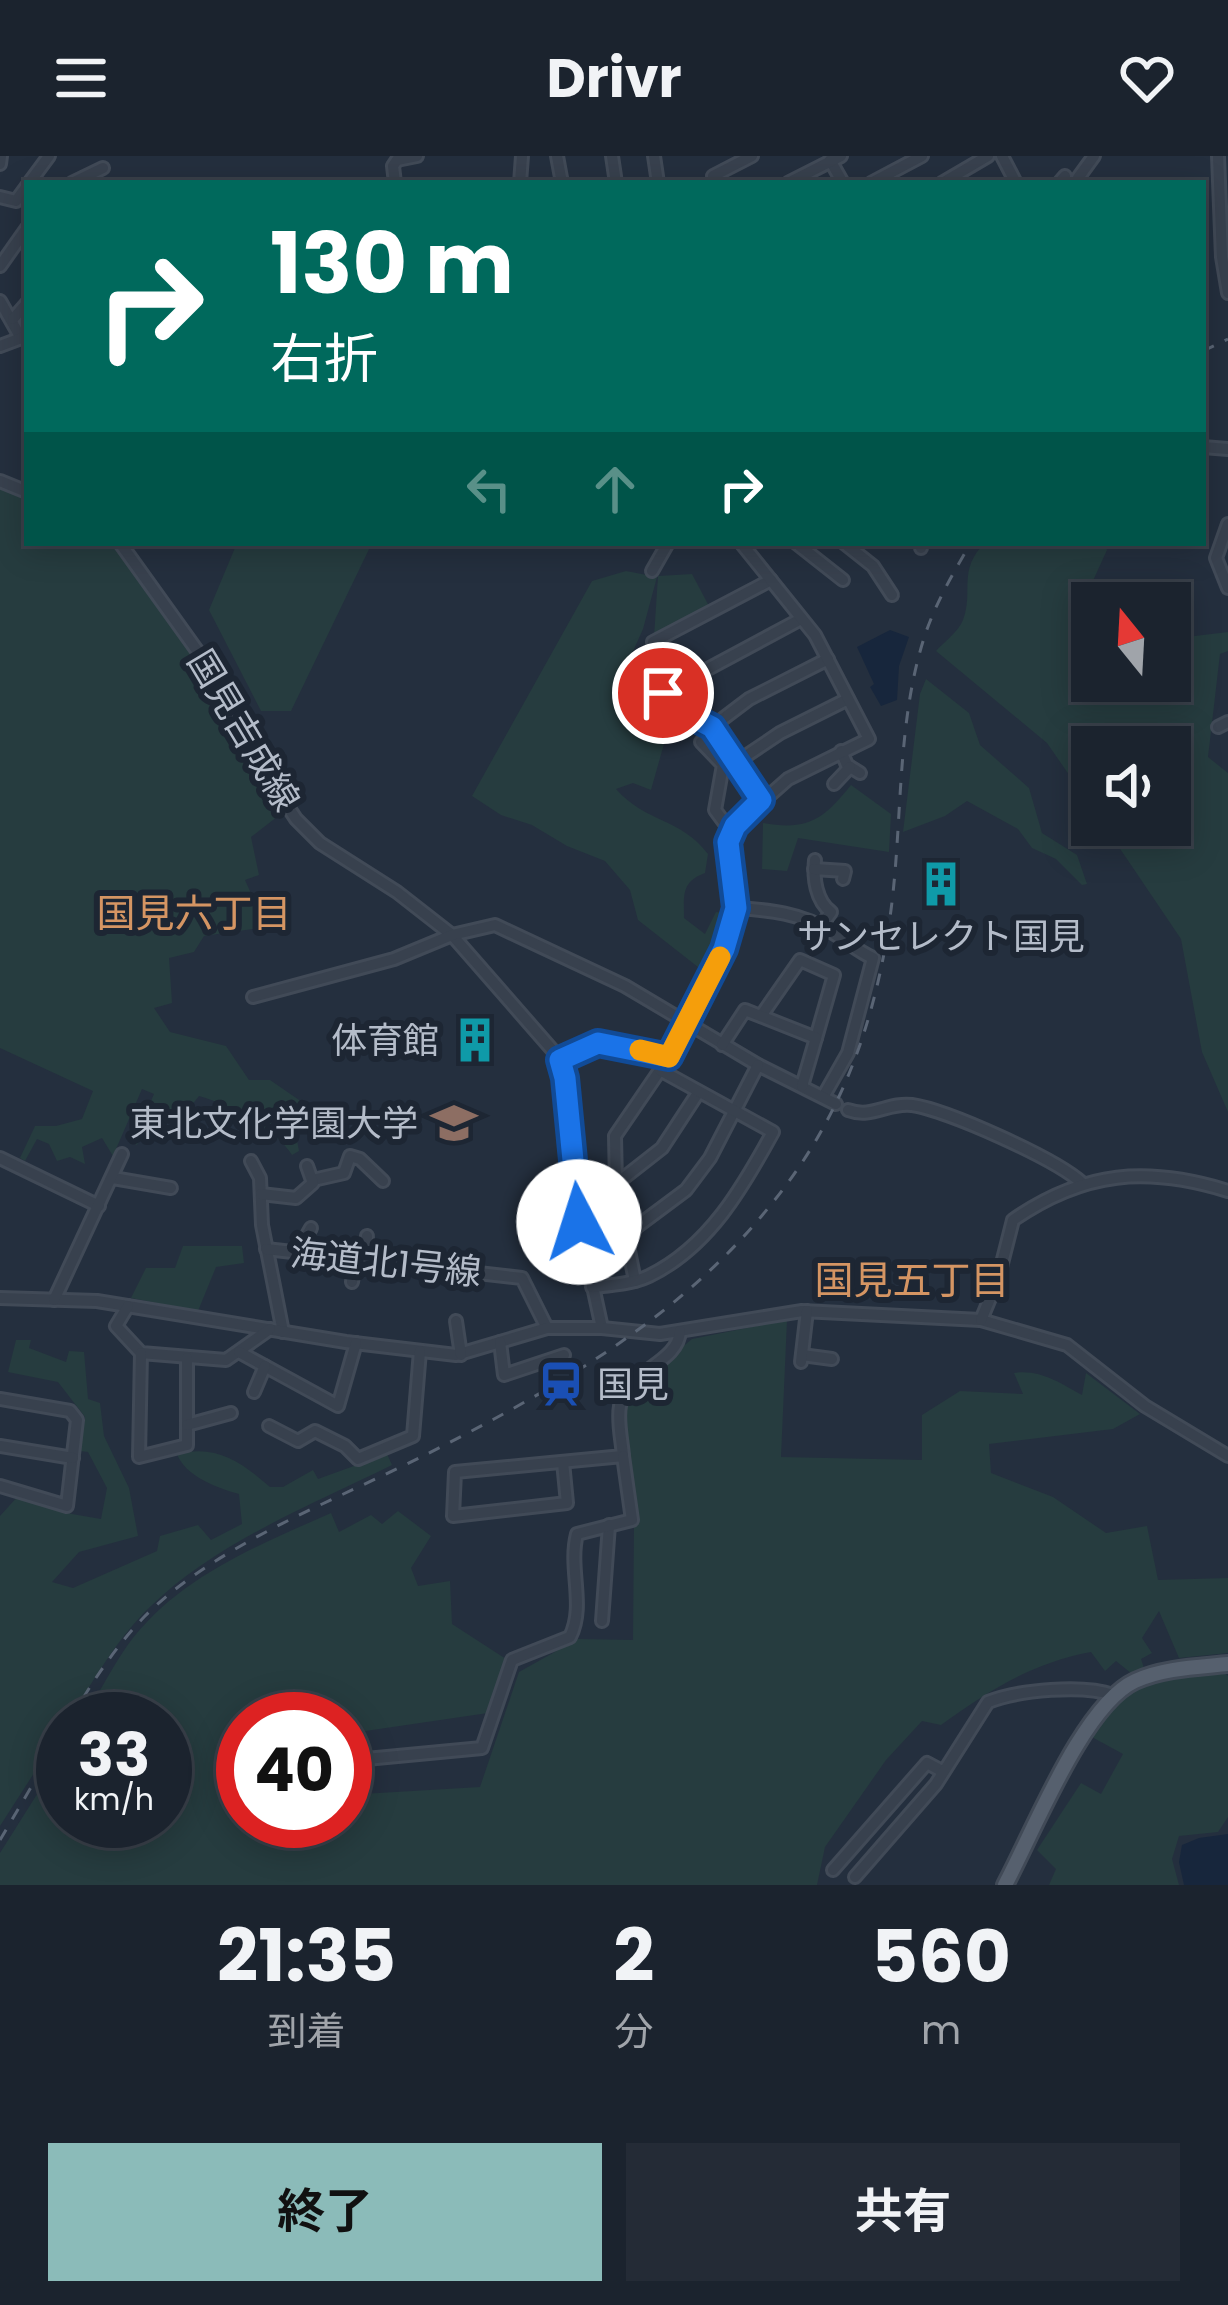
<!DOCTYPE html>
<html lang="ja">
<meta charset="utf-8">
<style>
:root{--surface:#1b232e;--page:#242b36;--text:#f1f3f6;--muted:#a0a4aa;--line:#39404a;--accent:#8bbbb9}
body{margin:0;font-family:Poppins,"Noto Sans JP",sans-serif;background:var(--page);color:var(--text);height:100vh;display:flex;flex-direction:column;font-size:45px;white-space:nowrap}
*{box-sizing:border-box;margin:0}
p{font-size:39px;color:var(--muted)}
.icon{flex:none;width:66px;height:66px;fill:none;stroke:currentColor;stroke-width:2;stroke-linecap:round;stroke-linejoin:round}
.map{position:relative;height:1729px;overflow:hidden}
.panel{display:flex;flex-direction:column;background:var(--surface);flex:1}
.panel>*{flex:none}
.top-card{position:absolute;left:24px;top:24px;width:1182px;height:366px;border-radius:0px;box-shadow:0 6px 30px #0003,0 0 0 3px var(--line);background:#00695c;color:#fff;overflow:hidden}
.needle{width:78px;rotate:342deg}
.controls{position:absolute;left:1071px;top:426px;display:grid;gap:24px}
.controls a{display:grid;place-items:center;width:120px;height:120px;border-radius:0px;background:var(--surface);box-shadow:0 6px 30px #0003,0 0 0 3px var(--line);font-size:60px}
.speed{position:absolute;left:36px;top:1536px;display:flex;gap:24px;font-size:60px;font-weight:700;text-align:center}
.speed>*{display:grid;place-content:center;width:156px;height:156px;border-radius:50%;background:var(--surface);box-shadow:0 6px 30px #0003,0 0 0 3px var(--line);line-height:1}
.speed small{font-size:30px;font-weight:400}
.speed .limit{border:18px solid #d22;background:#fff;color:#111}
.pin{position:absolute;display:grid;place-items:center;width:102px;height:102px;color:#fff;margin:-51px;border:6px solid #fff;border-radius:50%;box-shadow:0 3px 12px #0007}
.me{position:absolute;width:132px;margin:-66px;rotate:355deg;stroke-linejoin:round;filter:drop-shadow(0 0 9px #0008)}
.turn{display:flex;align-items:center;gap:42px;height:252px;padding:0 48px;font-size:54px}
.turn .icon{width:156px;height:156px;stroke-width:2.5}
.turn b{display:block;font-size:84px;line-height:102px}
.lanes{display:flex;align-items:center;height:114px;padding:0 48px;background:#0003;justify-content:center;gap:60px;direction:ltr}
.lanes .off{opacity:.35}
.eta{display:flex;justify-content:space-evenly;align-items:center;height:204px;text-align:center}
.eta b{font-size:72px;font-weight:700;line-height:84px}
.cta{display:flex;gap:24px;margin-top:auto;padding:24px 48px}
.cta a{flex:1;height:138px;border-radius:0px;background:var(--accent);color:#111;font-size:48px;font-weight:700;line-height:138px;text-align:center}
.cta a+a{background:var(--page);color:var(--text)}
header{display:flex;justify-content:space-between;align-items:center;height:156px;padding:0 48px;background:var(--surface);font-size:54px;font-weight:700}
.map>svg:first-child{display:block}
.green{fill:#263c3f}
.water{fill:#17263c}
.lines{fill:none;stroke-linecap:round;stroke-linejoin:round}
.minor-casing{stroke:#414a57;stroke-width:16}
.major-casing{stroke:#414a57;stroke-width:20}
.minor{stroke:#38414e;stroke-width:10}
.major{stroke:#56606e;stroke-width:14}
.rail{stroke:#5a6575;stroke-width:3;stroke-dasharray:12 12;stroke-linecap:butt}
.route-casing{stroke:#114b97;stroke-width:30}
.route{stroke:#1a73e8;stroke-width:21}
.slow{stroke:#f59e0b;stroke-width:21}
.labels{text-anchor:middle;stroke-width:12;stroke-linejoin:round;paint-order:stroke}
.street-label{font-size:36px;fill:#b4bcc9;stroke:#1d2633}
.poi-label{font-size:36px;fill:#b4bcc9;stroke:#1d2633;text-anchor:end}
.neighbourhood-label{font-size:39px;fill:#d59563;stroke:#1d2633}
</style>
<header><svg class="icon" aria-label="menu" viewBox="0 0 24 24"><path d="M4 6h16M4 12h16M4 18h16"/></svg>Drivr<svg class="icon" aria-label="heart" viewBox="0 0 24 24"><path d="M12 20l-8-8c-3-5 5-10 8-4 3-6 11-1 8 4z"/></svg></header>
<div class="map">
<svg width="1228" height="1729" viewBox="0 0 1228 1729">
<rect width="100%" height="100%" fill="#242f3e"/>
<g class="green">
<path d="M 0,330 L 27,341 L 27,387 L 115,387 L 207,516 L 282,657 L 251,681 L 259,719 L 245,724 L 266,771 L 204,780 L 194,796 L 169,802 L 172,847 L 154,852 L 170,876 L 226,890 L 249,924 L 270,924 L 318,957 L 293,963 L 299,995 L 292,999 C 275,972 230,949 199,940 L 181,963 L 150,964 L 137,989 L 133,987 L 154,938 L 142,933 L 113,1000 L 102,982 L 82,991 L 85,1008 L 70,1001 L 57,1005 L 49,988 L 37,983 L 25,1005 L 20,1002 L 35,970 L 56,970 L 82,963 L 93,935 L 0,892 Z"/>
<polygon points="237,387 372,387 291,555 261,555 209,454"/>
<path d="M 985,387 L 1104,387 L 1107,394 L 1076,462 L 1084,488 L 1092,493 L 1092,525 L 1170,525 L 1170,483 L 1228,476 L 1228,495 L 1220,498 L 1208,601 L 1228,617 L 1228,956 L 1202,896 L 1181,783 L 1104,669 L 1170,669 L 1170,591 L 1092,591 L 1092,652 L 1047,587 L 936,495 C 944,486 959,475 963,464 C 974,435 957,414 985,387 Z"/>
<path d="M 626,415 L 657,421 L 643,473 L 626,511 L 640,543 L 671,563 L 651,634 L 633,627 L 616,633 C 646,667 681,662 708,698 L 705,717 C 681,726 684,739 684,762 L 705,778 L 716,756 L 730,757 L 703,815 L 638,764 L 630,734 L 605,705 L 567,690 L 532,669 L 501,659 L 472,640 L 592,425 Z"/>
<polygon points="692,418 710,452 654,481 658,420"/>
<polygon points="926,523 969,557 980,589 1029,632 1042,677 1077,699 1087,728 1082,729 1056,703 1032,692 1018,673 967,645 945,660 903,676 920,538"/>
<path d="M 851,629 L 891,658 L 889,696 L 798,682 L 787,715 L 762,713 L 763,667 C 808,675 824,663 851,629 Z"/>
<polygon points="183,1090 242,1090 244,1107 216,1111 198,1155 131,1142 146,1112 175,1112"/>
<path d="M 787,1164 L 781,1301 L 922,1304 L 922,1259 L 960,1235 L 1023,1238 L 1014,1217 C 1040,1213 1060,1227 1082,1239 L 1086,1217 L 1140,1258 L 1113,1273 L 989,1288 L 991,1317 L 1053,1341 L 1106,1377 L 1147,1370 L 1158,1424 L 1228,1422 L 1228,1497 L 1179,1502 L 1159,1455 L 1142,1482 L 1152,1497 L 1141,1503 L 1144,1512 L 1131,1517 L 1116,1505 L 1105,1515 L 1091,1496 C 1032,1507 990,1534 941,1569 L 922,1565 L 886,1604 L 825,1691 L 817,1729 L 0,1729 L 0,1697 L 63,1597 L 63,1665 L 165,1665 L 165,1563 L 83,1563 C 98,1539 111,1513 127,1490 C 177,1421 257,1390 331,1357 L 339,1376 L 371,1359 L 382,1368 L 398,1355 L 431,1380 L 411,1412 L 418,1430 L 450,1425 L 452,1468 L 506,1503 L 488,1557 L 345,1578 L 345,1563 L 243,1563 L 243,1665 L 345,1665 L 345,1639 L 480,1631 L 519,1516 L 578,1483 L 633,1484 L 634,1369 L 624,1251 L 631,1234 L 692,1183 Z"/>
<path d="M 16,1184 L 31,1184 L 29,1192 L 66,1206 L 69,1195 L 84,1196 L 88,1243 L 100,1247 L 104,1280 L 129,1332 L 138,1380 L 79,1396 L 52,1426 L 73,1432 L 157,1395 L 160,1380 L 198,1369 L 211,1384 L 242,1368 L 239,1338 C 217,1332 185,1320 177,1298 C 217,1288 241,1306 270,1331 L 283,1331 L 313,1314 L 318,1323 L 387,1298 L 392,1309 C 311,1349 217,1386 151,1450 C 117,1482 94,1524 69,1563 L 63,1563 L 63,1572 L 0,1670 L 0,1360 L 19,1339 L 72,1358 L 101,1363 L 107,1332 L 88,1296 L 80,1295 L 85,1261 L 58,1226 L 8,1216 Z"/>
<path d="M 1223,1516 L 1228,1520 L 1228,1661 L 1218,1676 L 1179,1680 L 1172,1703 L 1179,1729 L 1049,1729 L 1056,1713 L 1037,1694 L 1081,1627 L 1101,1638 L 1123,1598 L 1090,1580 C 1132,1519 1153,1522 1223,1516 Z"/>
</g>
<g class="water">
<polygon points="890,474 909,481 899,510 897,544 881,550 870,531 874,528 857,491"/>
<polygon points="1228,1678 1228,1729 1184,1729 1179,1706 1182,1689 1199,1682"/>
</g>
<g class="lines">
<g class="minor-casing">
<g id="minor">
<polyline points="557,0 562,27"/>
<polyline points="612,0 616,27"/>
<polyline points="654,0 658,27"/>
<polyline points="1002,0 1016,27"/>
<polyline points="1218,0 1222,101 1228,137"/>
<polyline points="830,4 843,27"/>
<polyline points="0,8 1,0"/>
<polyline points="713,20 752,0"/>
<polyline points="29,27 49,0"/>
<polyline points="72,27 103,12"/>
<polyline points="395,27 393,10 397,4 417,0"/>
<polyline points="520,27 522,0"/>
<polyline points="788,27 841,0"/>
<polyline points="871,27 922,0"/>
<polyline points="942,27 988,0"/>
<polyline points="1059,27 1065,20"/>
<polyline points="1081,27 1078,22 1094,0"/>
<polyline points="0,41 16,45 27,30"/>
<polyline points="0,110 27,72"/>
<polyline points="0,145 21,182"/>
<polyline points="13,163 27,147"/>
<polyline points="0,190 24,181"/>
<polyline points="1203,291 1228,293"/>
<polyline points="0,325 27,336"/>
<polyline points="1228,368 1216,402 1228,432"/>
<polyline points="120,387 211,514 261,610 296,663 320,687 397,736 452,779 555,897 565,922 579,1066 602,1172"/>
<polyline points="796,387 843,424"/>
<polyline points="844,387 873,410 892,439"/>
<polyline points="921,392 921,387"/>
<polyline points="652,415 668,387"/>
<polyline points="663,537 801,463"/>
<polyline points="712,571 749,543 828,503"/>
<polyline points="1218,571 1228,566"/>
<polyline points="701,586 723,609 715,654 732,677"/>
<polyline points="841,595 847,609 860,617"/>
<polyline points="737,606 780,577 848,543"/>
<polyline points="834,628 850,611"/>
<polyline points="761,644 712,571 672,550 657,528 653,486 771,424"/>
<path d="M 815,704 C 813,722 816,745 831,756 L 821,770"/>
<polyline points="814,713 845,715 843,723"/>
<path d="M 736,752 C 769,754 801,757 831,776 C 846,784 857,795 873,802 L 848,897 L 823,941"/>
<polyline points="253,841 394,803 452,779 495,769 625,830 758,909 836,948"/>
<polyline points="761,860 800,804 834,819 816,882"/>
<polyline points="722,889 745,854 816,882 802,930"/>
<polyline points="559,905 598,887 669,901"/>
<path d="M 848,954 C 872,963 888,946 912,949 C 947,954 1056,1003 1082,1027"/>
<polyline points="0,1002 99,1050"/>
<polyline points="251,1005 260,1022 262,1069 283,1176"/>
<polyline points="113,1022 171,1032"/>
<polyline points="313,1024 344,1017 350,1000 360,1003 383,1025"/>
<polyline points="616,1028 662,992 698,937"/>
<polyline points="261,1038 296,1042 313,1027 307,1010"/>
<polyline points="627,1078 686,1034 710,1002 758,909"/>
<polyline points="266,1093 522,1122 547,1172"/>
<polyline points="298,1095 311,1072"/>
<polyline points="364,1101 367,1080"/>
<polyline points="635,1125 616,1028 615,980 669,901 724,793 736,752 728,686 735,670 788,623 869,583 815,479 741,387"/>
<polyline points="352,1126 356,1100"/>
<path d="M 592,1131 C 611,1129 632,1128 649,1120 C 709,1091 743,1031 773,976 L 660,914"/>
<polyline points="0,1142 97,1145 346,1186 456,1199 547,1172 602,1172 660,1178 802,1155 981,1164 1067,1189 1145,1250 1228,1300"/>
<polyline points="54,1144 122,998"/>
<polyline points="128,1150 116,1170 141,1197 226,1204 270,1173"/>
<path d="M 981,1164 L 998,1123 L 1013,1064 C 1084,1015 1147,1010 1228,1035"/>
<polyline points="456,1165 461,1199"/>
<polyline points="500,1186 504,1219 564,1199"/>
<polyline points="239,1196 338,1250 356,1187"/>
<polyline points="141,1197 139,1301 187,1289 187,1202"/>
<polyline points="802,1199 832,1203"/>
<polyline points="801,1206 807,1155"/>
<polyline points="254,1236 265,1210"/>
<polyline points="0,1243 70,1255 77,1264 67,1350 0,1330"/>
<polyline points="187,1269 231,1257"/>
<polyline points="269,1270 298,1285 315,1275 345,1290 358,1303 413,1280 420,1195"/>
<polyline points="0,1290 73,1302"/>
<path d="M 563,1306 L 567,1347 L 453,1360 L 455,1316 L 623,1300 C 622,1285 617,1265 620,1250 C 627,1214 678,1208 680,1175"/>
<polyline points="602,1465 609,1369"/>
<path d="M 345,1605 L 482,1592 L 512,1504 L 570,1481 C 586,1449 568,1413 577,1378 L 632,1364 L 623,1300"/>
<polyline points="833,1714 927,1607 942,1615"/>
<path d="M 855,1721 L 936,1628 L 988,1546 C 1019,1534 1083,1528 1113,1539"/>
</g>
</g>
<g class="major-casing">
<path id="major" d="M 1005,1729 C 1034,1675 1083,1549 1135,1525 C 1162,1512 1199,1511 1228,1508"/>
</g>
<use href="#minor" class="minor"/>
<use href="#major" class="major"/>
<g class="rail">
<polyline points="1203,195 1228,183"/>
<path d="M 71,1563 C 91,1527 116,1490 145,1460 C 218,1387 335,1345 427,1298 C 553,1234 679,1163 769,1051 C 841,964 876,866 891,754 C 903,662 896,565 926,476 C 937,445 954,415 971,387"/>
<polyline points="0,1684 63,1577"/>
</g>
</g>
<g class="lines">
<g class="route-casing">
<polyline id="route" points="579,1066 565,922 560,904 598,887 669,901 724,793 736,752 728,686 735,670 761,644 712,571 671,550 663,537"/>
</g>
<use href="#route" class="route"/>
<polyline class="slow" points="640,894 669,901 720,801"/>
</g>
<defs>
<g id="building-bare" transform="scale(3.6)"><path d="M-4-6H4V6H1V3H-1V6H-4ZM-2.5-4.3h1.7v1.8h-1.7ZM.8-4.3h1.7v1.8H.8ZM-2.5-1h1.7V.8h-1.7ZM.8-1h1.7V.8H.8Z" fill="#0f9aa8" stroke="#1d2633" stroke-width="2.5" paint-order="stroke"/></g>
<g id="school-bare" transform="scale(3.6)"><path d="M0-5L7-2L0 1L-7-2ZM-4 1L0 2.5L4 1V4Q0 6-4 4Z" fill="#8d6e63" stroke="#1d2633" stroke-width="2.5" paint-order="stroke"/></g>
<g id="station-bare" transform="scale(3.6)"><path d="M-3-6H3Q5-6 5-4V2Q5 4 3 4L4.5 6H3L1.5 4h-3L-3 6H-4.5L-3 4Q-5 4-5 2V-4Q-5-6-3-6ZM-3.5-4v3h7v-3ZM-3.5 1v1.5H-2V1ZM2 1v1.5H3.5V1Z" fill="#1a4fb4" stroke="#1d2633" stroke-width="2.5" paint-order="stroke"/></g>
</defs>
<g fill-rule="evenodd">
<use href="#building-bare" x="941" y="728"/>
<use href="#building-bare" x="475" y="884"/>
<use href="#school-bare" x="454" y="967"/>
<use href="#station-bare" x="561" y="1228"/>
</g>
<g class="labels">
<g class="street-label">
<text transform="translate(244 574) rotate(59)" y="13">国見吉成線</text>
<text transform="translate(386 1106) rotate(6)" y="13">海道北1号線</text>
</g>
<g class="poi-label">
<text x="941" y="793" text-anchor="middle">サンセレクト国見</text>
<text x="439" y="897">体育館</text>
<text x="418" y="980">東北文化学園大学</text>
<text x="597" y="1241" text-anchor="start">国見</text>
</g>
<g class="neighbourhood-label">
<text x="194" y="771">国見六丁目</text>
<text x="912" y="1138">国見五丁目</text>
</g>
</g>
</svg>
<div class="controls">
<a><svg class="needle" viewBox="-14 -14 28 28"><path d="M0-13l5 13h-10z" fill="#e53935"/><path d="M0 13l5-13h-10z" fill="#a0a4aa"/></svg></a>
<a><svg class="icon" aria-label="sound" viewBox="0 0 24 24"><path d="M4 9h4l5-4v14l-5-4H4zM17 9q2 3 0 6"/></svg></a>
</div>
<div class="speed"><div>33<small>km/h</small></div><div class="limit">40</div></div>
<div class="pin" style="left:663px;top:537px;background:#d93025"><svg class="icon" aria-label="arrive" viewBox="0 0 24 24"><path d="M6 21V4h12l-3 4 3 4H6"/></svg></div>
<svg class="me" style="left:579px;top:1066px" viewBox="-20 -20 40 40"><circle r="19" fill="#fff"/><path d="M0-13L10 11 0 6-10 11z" fill="#1a73e8"/></svg>
<div class="top-card">
<div class="turn"><svg class="icon" aria-label="right" viewBox="0 0 24 24"><path d="M7 20v-9h11M14 6l5 5-5 5"/></svg><div><b>130 m</b>右折</div></div>
<div class="lanes"><svg class="icon off" aria-label="left" viewBox="0 0 24 24"><path d="M17 20v-9H6M10 6l-5 5 5 5"/></svg><svg class="icon off" aria-label="ahead" viewBox="0 0 24 24"><path d="M12 20V5M6 11l6-6 6 6"/></svg><svg class="icon" aria-label="right" viewBox="0 0 24 24"><path d="M7 20v-9h11M14 6l5 5-5 5"/></svg></div>
</div>
</div>
<section class="panel">
<div class="eta">
<div><b>21:35</b><p>到着</p></div>
<div><b>2</b><p>分</p></div>
<div><b>560</b><p>m</p></div>
</div>
<div class="cta"><a>終了</a><a>共有</a></div>
</section>
